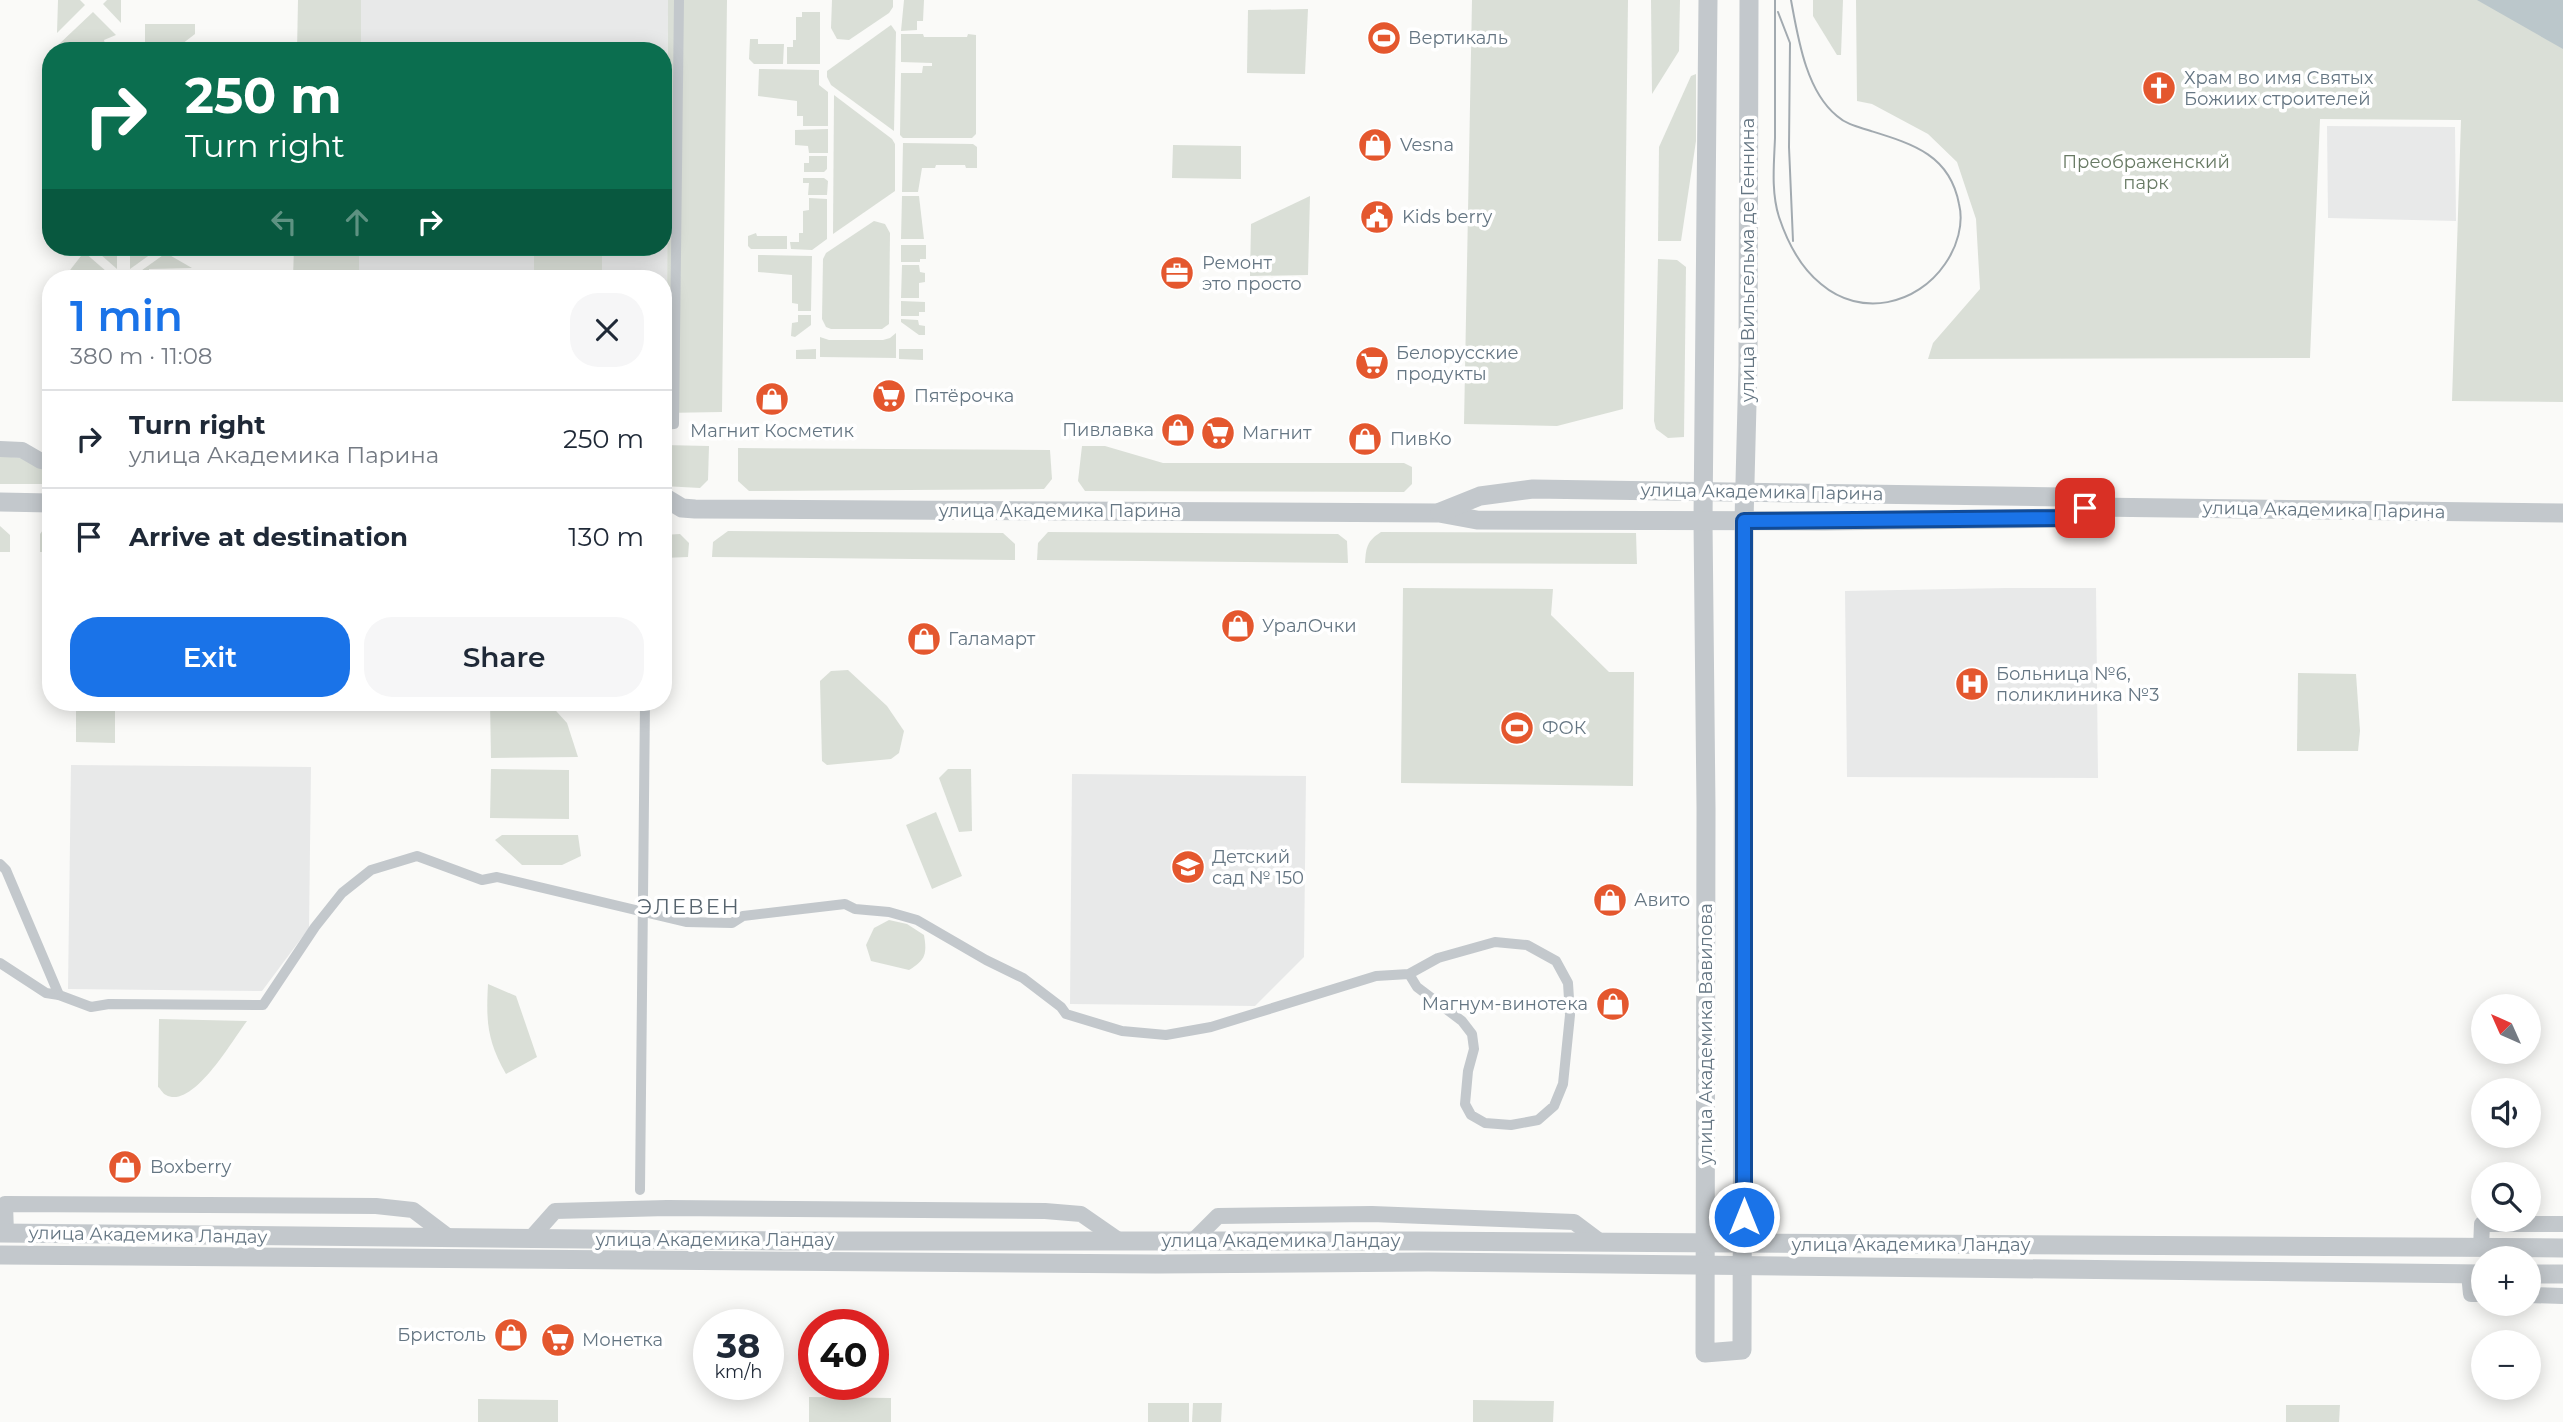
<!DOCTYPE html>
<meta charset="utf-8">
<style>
:root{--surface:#fff;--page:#f6f6f7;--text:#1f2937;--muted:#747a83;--line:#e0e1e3;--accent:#1a73e8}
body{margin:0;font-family:Montserrat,sans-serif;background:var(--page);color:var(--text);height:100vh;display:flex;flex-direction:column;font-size:26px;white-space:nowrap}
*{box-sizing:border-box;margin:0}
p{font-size:23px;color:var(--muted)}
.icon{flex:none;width:38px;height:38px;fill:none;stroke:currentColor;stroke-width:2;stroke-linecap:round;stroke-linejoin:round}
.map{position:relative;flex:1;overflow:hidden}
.details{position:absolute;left:42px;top:270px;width:630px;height:441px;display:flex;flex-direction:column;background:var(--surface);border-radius:28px;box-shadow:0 4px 18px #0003}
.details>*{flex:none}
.guide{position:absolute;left:42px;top:42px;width:630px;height:214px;border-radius:28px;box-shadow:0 4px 18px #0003;background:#0b6e4f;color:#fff;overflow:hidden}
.needle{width:46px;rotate:315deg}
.buttons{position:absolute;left:2471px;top:994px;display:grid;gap:14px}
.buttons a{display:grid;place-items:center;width:70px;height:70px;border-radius:50%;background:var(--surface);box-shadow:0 4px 18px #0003;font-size:35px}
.speed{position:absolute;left:693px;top:1309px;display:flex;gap:14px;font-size:35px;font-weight:700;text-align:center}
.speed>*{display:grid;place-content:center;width:91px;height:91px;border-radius:50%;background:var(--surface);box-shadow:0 4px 18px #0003;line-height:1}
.speed small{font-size:18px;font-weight:400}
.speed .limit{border:10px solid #d22;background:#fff;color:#111}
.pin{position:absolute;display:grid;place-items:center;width:60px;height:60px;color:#fff;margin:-30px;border-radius:14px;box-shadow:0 4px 10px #0006}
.me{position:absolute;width:77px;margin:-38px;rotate:0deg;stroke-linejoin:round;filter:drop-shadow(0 0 5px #0008)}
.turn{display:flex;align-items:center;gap:24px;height:147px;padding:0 28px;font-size:32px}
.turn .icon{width:91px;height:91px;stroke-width:2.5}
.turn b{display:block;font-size:49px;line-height:60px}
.lanes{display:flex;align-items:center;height:66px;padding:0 28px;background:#0003;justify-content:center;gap:35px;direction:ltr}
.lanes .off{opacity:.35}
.round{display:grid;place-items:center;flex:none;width:74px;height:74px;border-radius:28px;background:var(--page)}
.headline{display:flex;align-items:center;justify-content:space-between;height:119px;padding:0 28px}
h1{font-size:42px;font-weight:600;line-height:52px;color:var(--accent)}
.action{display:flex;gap:14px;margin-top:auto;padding:14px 28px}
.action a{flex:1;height:80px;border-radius:28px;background:var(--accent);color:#fff;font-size:28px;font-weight:600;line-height:80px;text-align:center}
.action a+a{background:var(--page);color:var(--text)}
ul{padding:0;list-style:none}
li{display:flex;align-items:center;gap:21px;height:98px;padding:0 28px;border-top:2px solid var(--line)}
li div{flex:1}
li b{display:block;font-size:26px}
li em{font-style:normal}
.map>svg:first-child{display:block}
.built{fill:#e8e9e9}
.green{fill:#dadfd7}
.water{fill:#bbc7cb}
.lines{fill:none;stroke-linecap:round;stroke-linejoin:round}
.pedestrian{stroke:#c3c8cc;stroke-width:10}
.minor{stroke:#c3c8cc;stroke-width:16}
.tertiary{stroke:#c3c8cc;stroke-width:19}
.tram{stroke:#a2aab0;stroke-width:2}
.route-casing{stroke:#114b97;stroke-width:18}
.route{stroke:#1a73e8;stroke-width:12}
.labels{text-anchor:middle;stroke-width:7;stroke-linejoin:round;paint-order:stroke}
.poi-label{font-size:18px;fill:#657683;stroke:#fff;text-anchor:start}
.park-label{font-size:18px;fill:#687a64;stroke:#fff}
.street-label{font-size:18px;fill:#657683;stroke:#fff}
.quarter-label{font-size:21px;letter-spacing:2px;fill:#57646e;stroke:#fff}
</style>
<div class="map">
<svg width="2563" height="1422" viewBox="0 0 2563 1422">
<rect width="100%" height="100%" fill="#fafaf8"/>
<g class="built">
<polygon points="361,0 668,0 667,344 663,344 663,278 359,278 359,247 663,247 663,51 361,51"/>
<polygon points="2327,126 2455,127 2456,221 2328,218"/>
<polygon points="2006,588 2096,588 2098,778 1847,777 1845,591"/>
<polygon points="71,765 311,767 309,928 262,991 68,989"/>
<polygon points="1072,774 1306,776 1304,957 1255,1006 1070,1004"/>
</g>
<g class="green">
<polygon points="58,0 80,0 85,5 57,33"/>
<polygon points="107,0 121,0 121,23 103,4"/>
<polygon points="298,0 361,0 361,51 297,51"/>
<polygon points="668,0 727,0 722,412 663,413 663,344 667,344"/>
<polygon points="832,0 893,0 893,7 889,13 849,40 837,39 831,28"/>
<polygon points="904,0 924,0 923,21 917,21 917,30 901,31"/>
<polygon points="1472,0 1628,0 1623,409 1557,426 1464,424"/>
<polygon points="1651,0 1680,0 1679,51 1652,94"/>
<polygon points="1813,0 1843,0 1841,55 1837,55 1813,16"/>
<polygon points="1856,0 2563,0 2563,402 2452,401 2461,120 2320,119 2310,358 1928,359 1933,343 1980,289 1976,219 1957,162 1928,134 1872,104 1857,101"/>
<polygon points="1308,9 1305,74 1247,73 1248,10"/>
<polygon points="93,12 116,35 104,40 107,51 57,51 57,46"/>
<polygon points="802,12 820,12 820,64 787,64 787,47 793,47 793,40 796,40 796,17 802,17"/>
<polygon points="145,24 195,24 195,34 173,51 148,51 145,48"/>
<polygon points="891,25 896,32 894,131 831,85 827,77 827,71"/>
<polygon points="901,34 923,34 924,37 967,37 968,34 976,35 976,134 972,138 903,138 900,135 901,73 922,73 923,66 932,66 932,63 901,62"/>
<polygon points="750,39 758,39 758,44 784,44 783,64 754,64 749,59"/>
<polygon points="759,69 819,70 819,85 828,92 828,126 803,126 803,116 797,116 797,101 758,96"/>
<polygon points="1696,74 1696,141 1681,241 1658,241 1659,147 1691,76"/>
<polygon points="834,95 892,139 895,144 895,191 833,234"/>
<polygon points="828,129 828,153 809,153 808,146 795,145 795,130"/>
<polygon points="903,143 973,144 977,147 977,168 966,168 965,165 936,165 935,168 922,168 918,192 902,192"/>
<polygon points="1173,145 1241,146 1241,179 1172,178"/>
<polygon points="809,156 827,156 827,169 824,172 804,172 804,163 809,163"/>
<polygon points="803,178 824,178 828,181 827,195 808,195 809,183 803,183"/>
<polygon points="902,196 919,196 924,239 901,239"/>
<polygon points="1310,196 1308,275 1250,276 1251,224"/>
<polygon points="809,198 827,199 827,239 812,250 791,249 790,242 799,242 799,233 803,233 803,211 809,210"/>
<polygon points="874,221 885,224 890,233 889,324 882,329 831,329 826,327 822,319 823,259 826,253"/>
<polygon points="756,233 757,236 787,236 787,249 751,249 748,246 748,236"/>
<polygon points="901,245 926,245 926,259 920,259 920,262 901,262"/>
<polygon points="92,247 117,247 117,269"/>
<polygon points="130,247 154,247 158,249 130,269"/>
<polygon points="294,247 359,247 359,278 293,278"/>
<rect x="534" y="247" width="68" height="31"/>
<polygon points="84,252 114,278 64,278"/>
<polygon points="166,253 192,268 149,269 149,278 138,278 138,273"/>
<polygon points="758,255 812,256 811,311 798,311 798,304 792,303 792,275 758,272"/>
<polygon points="1658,259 1677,260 1686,267 1684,437 1668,438 1656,429 1654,421"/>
<polygon points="902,265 919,265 920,272 925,273 925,282 919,283 919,298 901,298"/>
<polygon points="901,301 925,302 925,312 919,312 919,316 901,316"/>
<polygon points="798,315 811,315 811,325 795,337 791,336 792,323 798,322"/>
<polygon points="901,319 918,320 919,325 925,326 925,335 919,335 901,322"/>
<polygon points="896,333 896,358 820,357 820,337 829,340 883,340 890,338"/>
<polygon points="816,349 816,359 796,359 796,350"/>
<polygon points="899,349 923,349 923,360 899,359"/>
<polygon points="663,445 709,446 708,480 700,488 663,486"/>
<polygon points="1082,446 1105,446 1163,463 1404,463 1412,467 1412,484 1404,492 1085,491 1078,481"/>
<polygon points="738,448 1050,450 1052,479 1044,489 749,491 738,481"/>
<polygon points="0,456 22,458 51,468 51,484 0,484"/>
<polygon points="0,526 10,535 10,552 0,552"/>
<polygon points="46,526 51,526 51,552 40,552 40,534"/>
<polygon points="728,531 1003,533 1015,544 1015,560 712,557 713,542"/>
<polygon points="1048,532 1338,534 1347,541 1348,563 1037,560 1038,543"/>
<path d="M 1381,532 L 1636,533 L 1637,564 L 1365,563 C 1366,547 1367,541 1381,532 Z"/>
<polygon points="680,534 689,543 688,557 663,558 663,535"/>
<polygon points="1403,588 1553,589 1551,615 1609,672 1634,672 1633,786 1401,783"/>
<polygon points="848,670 887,706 904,731 899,753 891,759 827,765 822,761 820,681 831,671"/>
<polygon points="2298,673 2356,674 2360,731 2358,751 2297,751"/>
<polygon points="76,702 115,702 115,743 76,742"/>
<polygon points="490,702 548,702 567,723 578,757 491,758"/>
<polygon points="491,769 569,770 569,819 490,818"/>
<polygon points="948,769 971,769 972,831 959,832 939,778"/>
<polygon points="936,812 962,876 932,889 906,825"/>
<polygon points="502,835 578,835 581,856 562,865 522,865 495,840"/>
<path d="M 889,920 L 907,924 L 924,935 C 927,953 926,960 909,970 L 871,961 L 866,945 L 874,928 Z"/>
<path d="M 488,984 L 516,996 L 537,1057 L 506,1074 C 487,1041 486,1021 488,984 Z"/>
<path d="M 159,1019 L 247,1021 C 233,1039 193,1110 166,1095 C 162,1093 161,1089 158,1087 Z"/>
<polygon points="809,1397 891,1398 891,1422 809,1422"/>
<polygon points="478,1399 558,1400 558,1422 478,1422"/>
<polygon points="1473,1400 1554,1401 1553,1422 1473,1422"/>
<rect x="1148" y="1403" width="41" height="19"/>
<polygon points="1193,1403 1222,1403 1221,1422 1192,1422"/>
<polygon points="2286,1405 2340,1405 2339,1422 2286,1422"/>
</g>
<polygon class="water" points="2477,0 2563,0 2563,49"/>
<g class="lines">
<g class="pedestrian">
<polyline points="663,425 674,424 679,0"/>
<polyline points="0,864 6,870 59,995 46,993 0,963"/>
<polyline points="59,995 91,1007 109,1004 263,1005 315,927 342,893 371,870 417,856 482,880 497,877 686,922 732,923 743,916 845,904 855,909 889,912 917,920 986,960 1023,978 1061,1007 1066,1014 1122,1031 1166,1035 1211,1027 1376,976 1409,974 1438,958 1495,942 1527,945 1556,961 1568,983 1570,1015 1563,1084 1554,1106 1538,1120 1511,1125 1485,1123 1471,1115 1465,1104 1468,1071 1474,1049 1472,1034 1462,1021 1417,987 1409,974"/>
<polyline points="640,1190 645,702"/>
</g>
<g class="minor">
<polyline points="0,449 22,450 41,461 51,463"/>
<polyline points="6,1233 5,1204 376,1206 413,1210 450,1238"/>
<polyline points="531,1238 555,1211 667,1208 1045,1211 1081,1214 1120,1241"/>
<polyline points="1193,1241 1218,1216 1372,1214 1574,1222 1602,1243"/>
<polyline points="2481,1248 2482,1224 2563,1224"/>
<polyline points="2469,1274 2471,1294 2483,1294"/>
<polyline points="2529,1295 2563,1296"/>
</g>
<g class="tertiary">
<polyline points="1708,0 1703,521 1706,808 1705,1353 1742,1350 1744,521 1748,365 1749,0"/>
<polyline points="663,499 667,499 682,508 695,509 1439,513 1477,520 1824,521 2065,518 2085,508 2093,507 2563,513"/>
<polyline points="0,502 51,503"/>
<polyline points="1440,512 1480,496 1533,489 2063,497 2085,508"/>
<polyline points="0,1233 783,1241 1414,1241 2563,1248"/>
<polyline points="0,1255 1157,1264 1428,1262 2483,1274"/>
<polyline points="2529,1274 2563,1274"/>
</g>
<g class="tram">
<path d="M 1775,0 C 1775,46 1775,92 1775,138 C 1774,164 1771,192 1779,217 C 1787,241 1801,268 1821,284 C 1861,318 1917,305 1945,264 C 1957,247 1964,224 1959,204 C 1950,155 1913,144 1871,131 C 1859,127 1847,125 1837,116 C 1806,91 1798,38 1791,0"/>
<polyline points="1778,12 1790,43 1789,147 1793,241"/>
</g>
</g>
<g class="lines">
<g class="route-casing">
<polyline id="route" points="1744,1217 1744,521 2065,518 2085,508"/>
</g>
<use href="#route" class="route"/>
</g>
<defs>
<g id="stadium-disc" transform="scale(1.75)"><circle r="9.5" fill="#e4572e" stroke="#fff"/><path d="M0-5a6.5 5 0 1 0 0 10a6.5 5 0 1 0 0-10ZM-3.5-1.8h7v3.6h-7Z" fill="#fff"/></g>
<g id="church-disc" transform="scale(1.75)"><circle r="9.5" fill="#e4572e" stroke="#fff"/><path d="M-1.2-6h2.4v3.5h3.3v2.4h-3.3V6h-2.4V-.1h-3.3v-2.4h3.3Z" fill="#fff"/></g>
<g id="shop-disc" transform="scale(1.75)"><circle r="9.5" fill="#e4572e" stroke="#fff"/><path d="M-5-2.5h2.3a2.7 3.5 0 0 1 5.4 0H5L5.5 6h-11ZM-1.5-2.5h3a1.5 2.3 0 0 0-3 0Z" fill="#fff"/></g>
<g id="civic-disc" transform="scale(1.75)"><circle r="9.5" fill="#e4572e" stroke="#fff"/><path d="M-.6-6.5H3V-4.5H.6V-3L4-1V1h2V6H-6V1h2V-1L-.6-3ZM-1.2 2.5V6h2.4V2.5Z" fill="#fff"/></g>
<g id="office-disc" transform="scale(1.75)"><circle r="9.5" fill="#e4572e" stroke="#fff"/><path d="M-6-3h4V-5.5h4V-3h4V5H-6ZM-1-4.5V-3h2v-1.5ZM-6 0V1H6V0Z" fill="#fff"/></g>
<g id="supermarket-disc" transform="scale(1.75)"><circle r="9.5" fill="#e4572e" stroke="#fff"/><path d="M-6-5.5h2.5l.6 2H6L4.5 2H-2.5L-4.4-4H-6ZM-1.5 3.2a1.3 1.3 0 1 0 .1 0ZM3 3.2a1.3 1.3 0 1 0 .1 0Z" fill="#fff"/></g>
<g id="hospital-disc" transform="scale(1.75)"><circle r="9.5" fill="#e4572e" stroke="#fff"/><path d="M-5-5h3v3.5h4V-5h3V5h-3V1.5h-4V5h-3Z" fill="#fff"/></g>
<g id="school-disc" transform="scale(1.75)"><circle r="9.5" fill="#e4572e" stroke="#fff"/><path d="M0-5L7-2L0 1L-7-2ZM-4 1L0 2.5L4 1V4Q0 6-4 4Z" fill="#fff"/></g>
</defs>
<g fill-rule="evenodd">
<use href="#stadium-disc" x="1384" y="38"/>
<use href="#church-disc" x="2159" y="88"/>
<use href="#shop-disc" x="1375" y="145"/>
<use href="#civic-disc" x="1377" y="217"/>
<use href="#office-disc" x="1177" y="273"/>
<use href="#supermarket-disc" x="1372" y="363"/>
<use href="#supermarket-disc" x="889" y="396"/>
<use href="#shop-disc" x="772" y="399"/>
<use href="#shop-disc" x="1178" y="430"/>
<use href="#supermarket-disc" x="1218" y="433"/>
<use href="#shop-disc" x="1365" y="439"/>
<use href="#shop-disc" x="1238" y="626"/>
<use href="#shop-disc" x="924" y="639"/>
<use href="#hospital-disc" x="1972" y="684"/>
<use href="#stadium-disc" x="1517" y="728"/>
<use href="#school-disc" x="1188" y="867"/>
<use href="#shop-disc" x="1610" y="900"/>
<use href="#shop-disc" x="1613" y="1004"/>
<use href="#shop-disc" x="125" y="1167"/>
<use href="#shop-disc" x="511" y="1335"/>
<use href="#supermarket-disc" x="558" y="1340"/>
</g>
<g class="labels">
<g class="poi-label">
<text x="1408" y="44">Вертикаль</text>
<text x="2184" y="84">Храм во имя Святых<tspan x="2184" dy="21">Божиих строителей</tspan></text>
<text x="1400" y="151">Vesna</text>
<text x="1402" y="223">Kids berry</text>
<text x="1202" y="269">Ремонт<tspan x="1202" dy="21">это просто</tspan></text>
<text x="1396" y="359">Белорусские<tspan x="1396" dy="21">продукты</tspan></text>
<text x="914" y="402">Пятёрочка</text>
<text x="1154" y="436" text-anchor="end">Пивлавка</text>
<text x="772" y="437" text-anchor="middle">Магнит Косметик</text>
<text x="1242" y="439">Магнит</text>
<text x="1390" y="445">ПивКо</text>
<text x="1262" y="632">УралОчки</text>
<text x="948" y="645">Галамарт</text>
<text x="1996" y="680">Больница №6,<tspan x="1996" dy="21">поликлиника №3</tspan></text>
<text x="1542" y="734">ФОК</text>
<text x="1212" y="863">Детский<tspan x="1212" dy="21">сад № 150</tspan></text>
<text x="1634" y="906">Авито</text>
<text x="1588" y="1010" text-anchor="end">Магнум-винотека</text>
<text x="150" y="1173">Boxberry</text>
<text x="486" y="1341" text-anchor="end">Бристоль</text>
<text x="582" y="1346">Монетка</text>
</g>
<g class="park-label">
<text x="2146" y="168">Преображенский<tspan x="2146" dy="21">парк</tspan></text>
</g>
<g class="street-label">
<text transform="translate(1748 260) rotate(-90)" y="6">улица Вильгельма де Геннина</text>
<text transform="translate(1762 492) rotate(1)" y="6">улица Академика Парина</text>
<text transform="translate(2324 510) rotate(1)" y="6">улица Академика Парина</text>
<text x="1060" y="517">улица Академика Парина</text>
<text transform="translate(1706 1034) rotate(-90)" y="6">улица Академика Вавилова</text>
<text transform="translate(148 1235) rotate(1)" y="6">улица Академика Ландау</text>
<text x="715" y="1246">улица Академика Ландау</text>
<text x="1281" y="1247">улица Академика Ландау</text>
<text x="1911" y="1251">улица Академика Ландау</text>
</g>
<g class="quarter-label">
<text x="689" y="914">ЭЛЕВЕН</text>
</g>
</g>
</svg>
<div class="buttons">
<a><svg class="needle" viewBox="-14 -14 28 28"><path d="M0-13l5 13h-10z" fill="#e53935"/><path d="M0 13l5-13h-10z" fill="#747a83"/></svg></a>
<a><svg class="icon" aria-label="sound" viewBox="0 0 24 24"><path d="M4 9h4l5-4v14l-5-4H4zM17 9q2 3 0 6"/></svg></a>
<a><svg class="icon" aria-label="search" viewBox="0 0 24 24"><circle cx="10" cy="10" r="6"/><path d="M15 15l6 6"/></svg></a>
<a>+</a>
<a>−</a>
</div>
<div class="speed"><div>38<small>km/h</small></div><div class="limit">40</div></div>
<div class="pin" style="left:2085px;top:508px;background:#d93025"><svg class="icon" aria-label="arrive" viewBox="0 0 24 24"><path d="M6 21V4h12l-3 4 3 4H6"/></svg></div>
<svg class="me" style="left:1744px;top:1217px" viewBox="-20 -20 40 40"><circle r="17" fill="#1a73e8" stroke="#fff" stroke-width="3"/><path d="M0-11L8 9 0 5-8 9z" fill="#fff"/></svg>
<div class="guide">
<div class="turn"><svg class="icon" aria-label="right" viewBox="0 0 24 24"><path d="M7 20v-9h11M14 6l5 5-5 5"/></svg><div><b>250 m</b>Turn right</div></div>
<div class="lanes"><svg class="icon off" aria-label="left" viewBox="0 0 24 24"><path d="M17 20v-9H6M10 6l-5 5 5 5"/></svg><svg class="icon off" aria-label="ahead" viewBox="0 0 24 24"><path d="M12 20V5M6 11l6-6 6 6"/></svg><svg class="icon" aria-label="right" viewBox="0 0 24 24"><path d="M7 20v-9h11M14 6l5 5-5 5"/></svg></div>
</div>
<section class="details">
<div class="headline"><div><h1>1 min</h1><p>380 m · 11:08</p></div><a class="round"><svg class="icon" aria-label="close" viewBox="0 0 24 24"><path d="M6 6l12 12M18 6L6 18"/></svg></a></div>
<ul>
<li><svg class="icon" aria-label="right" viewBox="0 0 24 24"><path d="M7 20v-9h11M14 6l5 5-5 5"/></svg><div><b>Turn right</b><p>улица Академика Парина</p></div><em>250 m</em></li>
<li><svg class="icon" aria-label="arrive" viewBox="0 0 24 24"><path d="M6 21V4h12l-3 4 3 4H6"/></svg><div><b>Arrive at destination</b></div><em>130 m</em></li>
</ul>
<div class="action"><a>Exit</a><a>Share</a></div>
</section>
</div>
